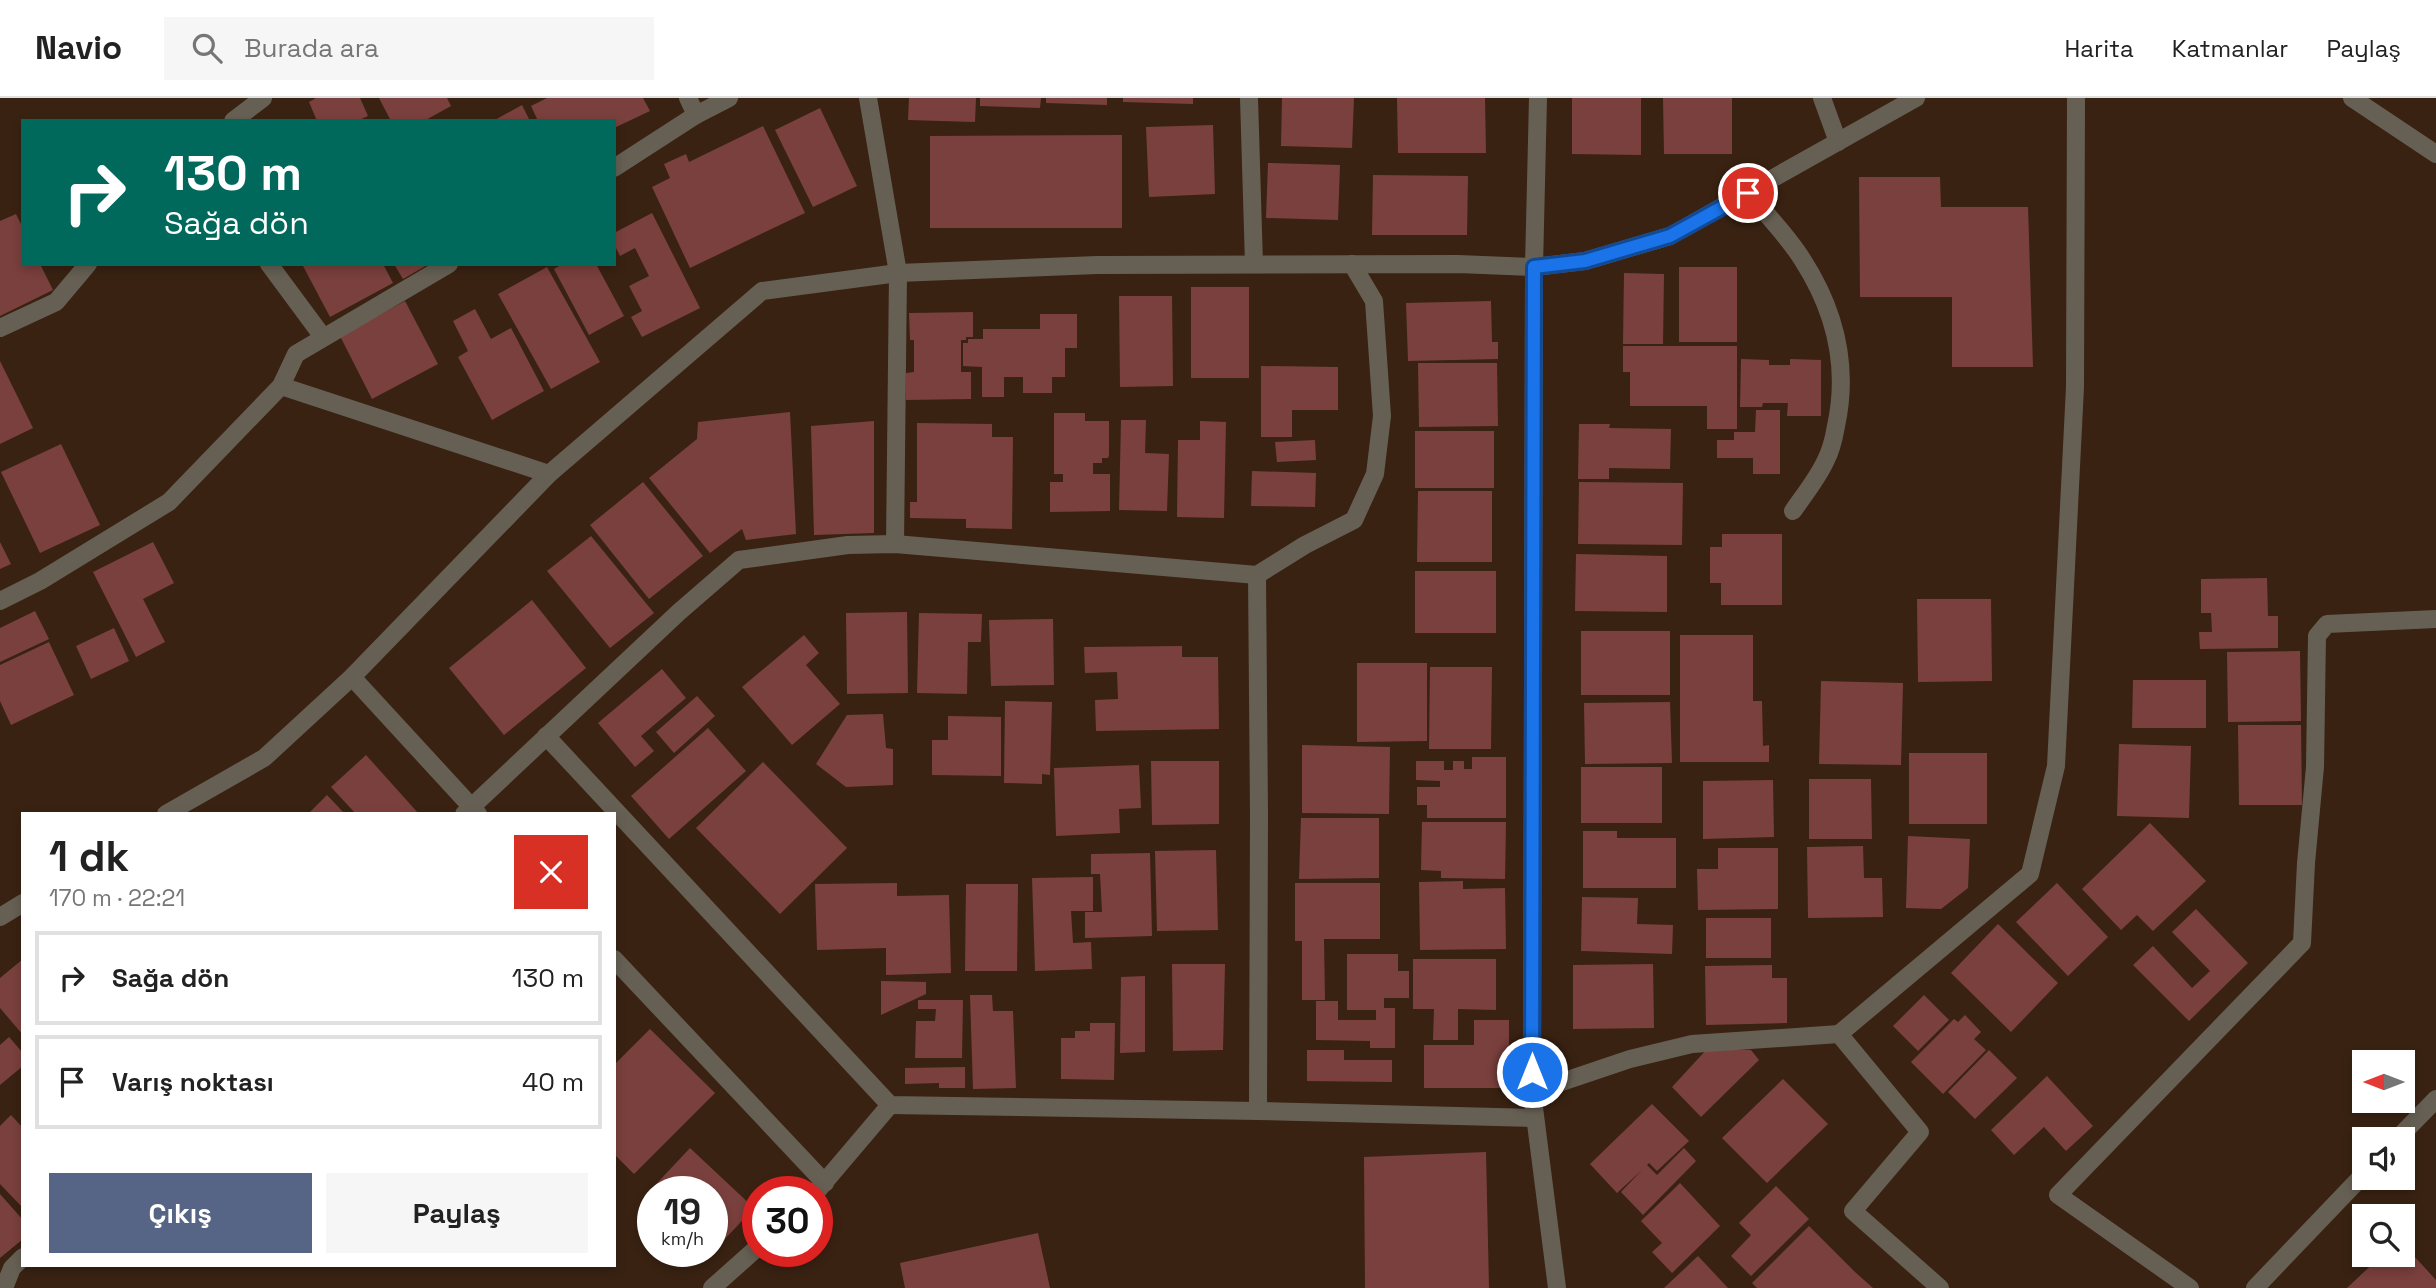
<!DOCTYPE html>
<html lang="tr">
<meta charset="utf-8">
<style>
:root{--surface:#fff;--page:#f6f6f6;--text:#222;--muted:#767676;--line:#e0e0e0;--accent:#566585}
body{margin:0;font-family:"Space Grotesk",sans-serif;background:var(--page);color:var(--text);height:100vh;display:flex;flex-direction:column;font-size:26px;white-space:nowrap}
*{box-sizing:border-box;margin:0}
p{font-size:23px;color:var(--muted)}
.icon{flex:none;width:38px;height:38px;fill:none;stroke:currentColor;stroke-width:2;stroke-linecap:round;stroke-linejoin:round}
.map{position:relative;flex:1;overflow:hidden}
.side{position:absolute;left:21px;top:714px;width:595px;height:455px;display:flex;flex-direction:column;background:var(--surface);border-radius:0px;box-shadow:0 4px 10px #0003}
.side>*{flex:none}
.banner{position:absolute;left:21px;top:21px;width:595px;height:147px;border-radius:0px;box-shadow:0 4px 10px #0003;background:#00695c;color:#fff;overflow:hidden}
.needle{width:46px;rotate:270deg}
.buttons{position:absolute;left:2352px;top:952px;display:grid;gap:14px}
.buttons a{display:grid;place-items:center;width:63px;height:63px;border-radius:0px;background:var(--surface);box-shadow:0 4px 10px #0003;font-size:35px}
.speed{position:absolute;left:637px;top:1078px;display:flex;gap:14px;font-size:35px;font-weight:700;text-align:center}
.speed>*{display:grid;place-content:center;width:91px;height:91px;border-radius:50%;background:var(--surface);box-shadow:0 4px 10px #0003;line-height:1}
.speed small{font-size:18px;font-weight:400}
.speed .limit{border:10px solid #d22;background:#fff;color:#111}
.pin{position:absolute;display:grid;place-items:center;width:60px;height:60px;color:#fff;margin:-30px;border:4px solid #fff;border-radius:50%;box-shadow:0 2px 7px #0007}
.me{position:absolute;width:77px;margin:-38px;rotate:0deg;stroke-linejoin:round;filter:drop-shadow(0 0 5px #0008)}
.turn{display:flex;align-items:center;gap:24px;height:147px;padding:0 28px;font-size:32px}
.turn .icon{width:91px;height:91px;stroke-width:2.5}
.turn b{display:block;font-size:49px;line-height:60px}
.round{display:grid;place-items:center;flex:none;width:74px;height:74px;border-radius:0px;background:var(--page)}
.headline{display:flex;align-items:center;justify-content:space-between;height:119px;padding:0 28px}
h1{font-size:42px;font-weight:800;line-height:52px}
.button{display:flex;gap:14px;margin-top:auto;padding:14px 28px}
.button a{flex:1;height:80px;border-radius:0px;background:var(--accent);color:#fff;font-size:28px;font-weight:800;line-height:80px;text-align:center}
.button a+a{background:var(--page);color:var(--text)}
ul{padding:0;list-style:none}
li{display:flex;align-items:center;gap:21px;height:94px;margin:0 14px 10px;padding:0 14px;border:4px solid var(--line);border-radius:0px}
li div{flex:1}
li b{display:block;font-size:26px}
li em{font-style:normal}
header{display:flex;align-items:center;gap:42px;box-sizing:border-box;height:98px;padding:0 35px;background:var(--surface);border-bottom:2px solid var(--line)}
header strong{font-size:33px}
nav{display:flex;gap:38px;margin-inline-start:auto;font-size:24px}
.search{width:490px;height:63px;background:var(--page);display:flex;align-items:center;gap:18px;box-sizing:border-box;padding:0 24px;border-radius:0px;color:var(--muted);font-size:26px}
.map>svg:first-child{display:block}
.building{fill:#7a403d}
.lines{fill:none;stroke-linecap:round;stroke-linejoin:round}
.service{stroke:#666054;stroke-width:18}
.minor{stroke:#666054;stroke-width:18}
.tertiary{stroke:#666054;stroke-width:18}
.route-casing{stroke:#114b97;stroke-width:18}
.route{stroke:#1a73e8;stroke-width:12}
</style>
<header>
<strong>Navio</strong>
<div class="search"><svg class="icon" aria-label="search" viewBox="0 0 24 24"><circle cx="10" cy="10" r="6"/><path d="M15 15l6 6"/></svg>Burada ara</div>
<nav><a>Harita</a><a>Katmanlar</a><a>Paylaş</a></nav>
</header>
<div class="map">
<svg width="2436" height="1190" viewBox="0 0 2436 1190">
<rect width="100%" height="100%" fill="#392212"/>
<g class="building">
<polygon points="316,0 360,0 368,18 357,23 317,23 309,4"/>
<polygon points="379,0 447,0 451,8 424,23 391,23"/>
<polygon points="547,0 643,0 650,13 614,30 614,23 538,23 531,8"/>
<polygon points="909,0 976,0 975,24 908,22"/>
<polygon points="980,0 1041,0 1040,10 980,8"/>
<polygon points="1046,0 1107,0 1107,7 1046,5"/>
<polygon points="1123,0 1193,0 1193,6 1123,4"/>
<polygon points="1282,0 1354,0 1352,50 1281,48"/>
<polygon points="1397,0 1485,0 1486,55 1398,55"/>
<polygon points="1572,0 1641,0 1641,57 1572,56"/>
<polygon points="1663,0 1732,0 1732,56 1664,56"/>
<polygon points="522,7 530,23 493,23"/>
<polygon points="820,10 857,88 813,109 775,32"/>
<polygon points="1213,27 1215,96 1149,99 1146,29"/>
<polygon points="763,28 805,115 690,170 652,89 670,80 664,66 686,56 689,64"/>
<polygon points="1122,37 1122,130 930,130 930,38"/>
<polygon points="1268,65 1340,67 1338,122 1266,120"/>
<polygon points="1373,77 1468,78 1467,137 1372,137"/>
<polygon points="1859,79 1940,79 1941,109 2028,109 2033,269 1952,269 1952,199 1860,199"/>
<polygon points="652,115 700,210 642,239 631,219 642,213 629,188 649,178 635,150 620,158 614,146 614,135"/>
<polygon points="16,116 23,130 23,166 40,166 53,192 0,218 0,123"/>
<polygon points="302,166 383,166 393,185 330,219"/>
<polygon points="394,166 429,166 403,181"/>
<polygon points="563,166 596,166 624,218 589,237 554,171"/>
<polygon points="547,169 600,264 551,291 498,196"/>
<rect x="1679" y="169" width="58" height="75"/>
<polygon points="1624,175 1664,176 1663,246 1623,246"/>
<rect x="1191" y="189" width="58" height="91"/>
<polygon points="1119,198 1172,198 1173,288 1120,289"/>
<polygon points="405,203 438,266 372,301 340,238"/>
<polygon points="1491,203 1492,244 1498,244 1498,261 1408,263 1406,205"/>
<polygon points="475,211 491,241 511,230 544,293 492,322 458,259 468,253 453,223"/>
<polygon points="973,214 973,239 966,239 966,242 961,242 961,274 971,274 971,301 906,302 906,275 914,274 914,242 910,242 909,215"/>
<polygon points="1040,216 1077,216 1077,250 1065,250 1065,279 1052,279 1052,295 1023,295 1023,279 1004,279 1004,299 982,299 982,269 963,268 963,245 968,245 968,241 983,241 983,231 1040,231"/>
<polygon points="1623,248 1737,248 1737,331 1707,331 1707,308 1630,308 1630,274 1623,274"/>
<polygon points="1741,261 1769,262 1769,267 1790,267 1790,261 1821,262 1821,318 1787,318 1788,305 1763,305 1762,309 1740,309"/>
<polygon points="0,263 33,330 0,346"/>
<polygon points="1418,265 1497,265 1498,328 1419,329"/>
<polygon points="1261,268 1338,269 1338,312 1292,312 1292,339 1261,339"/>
<polygon points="1756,312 1780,312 1780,376 1753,376 1753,360 1717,360 1717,342 1734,342 1734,334 1755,334"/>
<polygon points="790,314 796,436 746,442 742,431 710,455 649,380 697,341 698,324"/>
<polygon points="1054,315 1085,315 1085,323 1109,323 1109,357 1108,360 1102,360 1102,365 1093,365 1093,376 1110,376 1110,413 1050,414 1050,384 1063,384 1063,376 1054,376"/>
<polygon points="1121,322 1146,322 1145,355 1169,356 1167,413 1119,412"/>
<polygon points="874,323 874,435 814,437 811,328"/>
<polygon points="1200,323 1226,324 1224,420 1177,419 1178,342 1200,342"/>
<polygon points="917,325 992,326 992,339 1013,339 1012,431 966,430 966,421 910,420 910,404 917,404"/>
<polygon points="1579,326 1610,326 1609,330 1671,331 1670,371 1609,370 1609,381 1578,381"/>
<rect x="1415" y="333" width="79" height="57"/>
<polygon points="1315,342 1316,362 1277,364 1275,344"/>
<polygon points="61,346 100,427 40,455 1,374"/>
<polygon points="1252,373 1316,375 1315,409 1251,408"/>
<polygon points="643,384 703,458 649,501 590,427"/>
<polygon points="1579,384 1683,385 1682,447 1578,446"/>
<polygon points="1418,393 1492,393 1492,464 1417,464"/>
<polygon points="1722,436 1782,436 1782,507 1721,507 1721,485 1710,485 1710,449 1722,449"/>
<polygon points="591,438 654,515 610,550 547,473"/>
<polygon points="0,444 11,466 0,471"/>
<polygon points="153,444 174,485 143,501 165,544 136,559 93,474"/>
<polygon points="1576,456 1667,458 1667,514 1575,513"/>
<rect x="1415" y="473" width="81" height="62"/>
<polygon points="2267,480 2268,518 2278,518 2278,550 2200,551 2199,534 2212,534 2211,515 2201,515 2201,481"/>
<polygon points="1917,501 1991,501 1992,583 1918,584"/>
<polygon points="532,502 586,570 504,637 449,570"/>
<polygon points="35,513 49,541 0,564 0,530"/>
<polygon points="907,514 908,595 847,596 846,515"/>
<polygon points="919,515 982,516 981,544 968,544 967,596 917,595"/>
<polygon points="1053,521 1054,587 991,588 989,522"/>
<polygon points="114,530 129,563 91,581 76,548"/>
<rect x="1581" y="533" width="89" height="64"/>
<polygon points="804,537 819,555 806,567 840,606 792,647 742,589"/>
<polygon points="1680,537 1753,537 1753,603 1762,603 1763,648 1769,647 1769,664 1680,664"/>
<polygon points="49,544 74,597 11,627 0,603 0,567"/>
<polygon points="1182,548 1182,559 1218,559 1219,631 1096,633 1095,602 1118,601 1117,574 1085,575 1084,549"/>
<polygon points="2300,553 2301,623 2228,624 2227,554"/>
<polygon points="1357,565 1427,565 1427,643 1357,644"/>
<polygon points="1430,569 1492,569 1491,651 1429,651"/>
<polygon points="662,571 686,600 641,638 654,653 635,669 598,625"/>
<polygon points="2133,582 2206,582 2206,630 2132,630"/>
<polygon points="1821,583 1903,585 1901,667 1819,666"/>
<polygon points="697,598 715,618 674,655 656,634"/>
<polygon points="1005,603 1052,604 1050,677 1042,676 1042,686 1004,685"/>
<polygon points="1670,604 1672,665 1585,666 1584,605"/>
<polygon points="883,616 886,650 893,651 893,687 846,689 816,666 847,617"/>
<polygon points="948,618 1001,619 1001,678 932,677 932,642 948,642"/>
<polygon points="2238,627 2301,627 2302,707 2239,707"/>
<polygon points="708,630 746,673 669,741 631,698"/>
<polygon points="2119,646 2191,648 2189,720 2117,718"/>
<polygon points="1302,647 1390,649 1389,716 1302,715"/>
<rect x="1909" y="655" width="78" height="71"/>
<polygon points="366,657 419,716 356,716 331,689"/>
<polygon points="1472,659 1506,659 1506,720 1427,720 1427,707 1417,707 1417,689 1440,689 1440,683 1416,682 1416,663 1444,663 1444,672 1453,672 1453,663 1464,663 1464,671 1472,671"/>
<polygon points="1151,663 1219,663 1219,726 1152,727"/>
<polygon points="763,664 847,750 780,816 696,730"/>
<polygon points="1139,667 1141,710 1119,711 1120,735 1056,738 1054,670"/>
<rect x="1581" y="669" width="81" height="56"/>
<polygon points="1809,681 1871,681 1872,741 1809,741"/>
<polygon points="1773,682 1774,739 1703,741 1703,683"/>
<polygon points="327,697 345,716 308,716"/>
<polygon points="1301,720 1379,720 1379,780 1299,781"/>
<polygon points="1422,724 1506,724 1505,781 1441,780 1441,773 1421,772"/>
<polygon points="2150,725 2206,783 2153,833 2137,817 2121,832 2082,791"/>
<polygon points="1583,733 1617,733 1617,740 1676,740 1676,790 1583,790"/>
<polygon points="1908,738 1970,741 1968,790 1941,811 1906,810"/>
<polygon points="1863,748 1864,780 1882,780 1883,819 1808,820 1807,749"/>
<polygon points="1718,750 1778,750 1778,811 1698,812 1697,771 1718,771"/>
<polygon points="1216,752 1218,832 1157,833 1155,753"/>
<polygon points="1150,755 1152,838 1085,840 1085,814 1102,814 1100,776 1091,776 1091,756"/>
<polygon points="1093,779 1093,813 1071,813 1073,845 1091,844 1092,871 1035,873 1032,780"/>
<polygon points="1463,783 1463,791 1505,790 1506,851 1420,852 1419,784"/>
<polygon points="897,785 897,798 949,797 951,875 886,877 886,850 817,852 815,786"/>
<polygon points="1295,785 1380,785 1380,841 1324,841 1325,902 1302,902 1302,843 1295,843"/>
<polygon points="2057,785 2108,839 2068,878 2016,824"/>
<polygon points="966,786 1018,786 1017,873 965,873"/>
<polygon points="1582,799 1638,800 1637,826 1673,827 1672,856 1581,853"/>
<polygon points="2196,811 2248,865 2189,923 2133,867 2153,848 2192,890 2210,873 2172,834"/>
<rect x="1706" y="820" width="65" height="40"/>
<polygon points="1998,826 2058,885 2011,934 1951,875"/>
<polygon points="1347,856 1398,856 1398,873 1409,873 1409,900 1384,900 1384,910 1395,910 1395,950 1370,950 1370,943 1316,942 1316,903 1338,903 1338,922 1376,922 1376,912 1347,912"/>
<polygon points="23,861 23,937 0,910 0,880"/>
<polygon points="1413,861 1496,861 1496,912 1458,911 1458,942 1433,942 1434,911 1413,911"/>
<polygon points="1172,866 1225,866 1223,952 1173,953"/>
<polygon points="1653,866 1654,930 1573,931 1573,867"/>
<polygon points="1772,867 1772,880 1787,880 1787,925 1706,927 1705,868"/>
<polygon points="1145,878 1145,954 1120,955 1121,879"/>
<polygon points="881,883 926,884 926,896 881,917"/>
<polygon points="970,897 992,897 993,913 1013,913 1016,990 973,991"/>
<polygon points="1924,897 1949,922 1918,953 1893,928"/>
<polygon points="918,902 963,902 962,960 915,960 916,923 935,923 936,911 918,911"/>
<polygon points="1965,917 1981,934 1974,941 1986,952 1943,996 1911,964 1954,921 1958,924"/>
<polygon points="1474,922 1509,922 1509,990 1424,990 1424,947 1474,947"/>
<polygon points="1090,925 1115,925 1114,982 1061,981 1061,940 1075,940 1075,933 1090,933"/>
<polygon points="650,931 715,995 634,1076 614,1056 614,967"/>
<polygon points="9,939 23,955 23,968 0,987 0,947"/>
<polygon points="1708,950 1751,952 1759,962 1701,1019 1672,989"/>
<polygon points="1307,952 1344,952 1344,962 1392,962 1392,984 1307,983"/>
<polygon points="1989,952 2017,980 1975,1021 1948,994"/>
<polygon points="965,969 965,990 939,990 939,985 905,986 905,970"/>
<polygon points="2047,978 2093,1028 2066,1053 2044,1029 2014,1057 1991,1032"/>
<polygon points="1783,981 1828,1026 1767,1085 1722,1040"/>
<polygon points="1652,1006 1689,1043 1657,1073 1649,1065 1647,1067 1657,1077 1684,1050 1696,1063 1643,1117 1621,1094 1642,1072 1617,1095 1590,1066"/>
<polygon points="11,1017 23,1030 23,1110 0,1086 0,1028"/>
<polygon points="690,1050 754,1110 709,1158 704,1153 712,1153 712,1094 653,1094 653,1105 645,1098"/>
<polygon points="1486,1054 1489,1190 1365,1190 1364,1059"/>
<polygon points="1680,1085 1720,1128 1672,1175 1652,1154 1662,1145 1641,1123"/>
<polygon points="1776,1088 1809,1121 1751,1178 1731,1158 1751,1137 1739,1125"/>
<polygon points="0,1096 23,1122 23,1141 0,1160"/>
<polygon points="1809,1128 1855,1174 1873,1190 1757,1190 1752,1185"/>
<polygon points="1038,1135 1050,1190 905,1190 900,1165"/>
<polygon points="2403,1146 2436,1182 2436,1190 2347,1190 2382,1157 2403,1157"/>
<polygon points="1698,1158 1728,1190 1664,1190"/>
</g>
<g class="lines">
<path class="service" d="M 1748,95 C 1766,116 1787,137 1802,161 C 1835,212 1849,268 1836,328 C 1834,340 1831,353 1825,364 C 1817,381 1804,397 1793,413"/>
<g class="minor">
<polyline points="688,0 696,17"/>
<polyline points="868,0 898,175 895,446"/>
<polyline points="1249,0 1254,166"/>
<polyline points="1538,0 1534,169 1532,994 1557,1190"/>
<polyline points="1822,0 1838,44"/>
<polyline points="233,23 263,0"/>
<polyline points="614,70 696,17 729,0"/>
<polyline points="269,166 323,239"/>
<polyline points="0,230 56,204 88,166"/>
<polyline points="281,288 549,376"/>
<polyline points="1257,477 1259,716 1258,1013"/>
<polyline points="0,503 40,483 169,404 281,288 296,256 449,166"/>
<polyline points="352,579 478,716"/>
<polyline points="546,638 890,1007 1258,1013 1535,1020"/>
<polyline points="464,716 679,514 739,462 848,447 895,446 1257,477 1305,447 1354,422 1375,376 1382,318 1374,203 1352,166"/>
<polyline points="614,861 825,1085"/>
<polyline points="1532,994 1630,961 1692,946 1839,936"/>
<polyline points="817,1093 890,1007"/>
<polyline points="4,1190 12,1170 23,1159"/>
<polyline points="712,1190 758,1149"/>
<polyline points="1940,1190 1853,1113 1920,1034 1839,936 2030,776 2056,668 2075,289 2076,0"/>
<polyline points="2190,1190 2058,1097 2302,845 2306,765 2315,669 2317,538 2327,526 2436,521"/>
</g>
<g class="tertiary">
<polyline points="2352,0 2436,56"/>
<polyline points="166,716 264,660 352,579 549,376 762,193 898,175 1097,167 1458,166 1534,169 1585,163 1670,138 1916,0"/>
<polyline points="0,819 23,805"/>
<polyline points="2397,1041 2436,1001"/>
<polyline points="2255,1190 2364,1076"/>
</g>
</g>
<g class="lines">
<g class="route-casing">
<polyline id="route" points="1532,974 1534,169 1585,163 1670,138 1748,95"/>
</g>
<use href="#route" class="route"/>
</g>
</svg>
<div class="buttons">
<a><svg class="needle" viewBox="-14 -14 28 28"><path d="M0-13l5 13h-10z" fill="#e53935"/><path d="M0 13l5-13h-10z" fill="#767676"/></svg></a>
<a><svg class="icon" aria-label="sound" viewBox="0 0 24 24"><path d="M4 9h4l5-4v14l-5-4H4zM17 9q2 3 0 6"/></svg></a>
<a><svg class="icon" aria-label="search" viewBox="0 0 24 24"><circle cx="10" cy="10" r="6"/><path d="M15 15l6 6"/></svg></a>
</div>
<div class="speed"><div>19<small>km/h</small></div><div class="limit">30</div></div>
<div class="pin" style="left:1748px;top:95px;background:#d93025"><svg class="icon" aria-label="arrive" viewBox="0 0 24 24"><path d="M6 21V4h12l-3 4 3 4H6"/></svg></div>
<svg class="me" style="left:1532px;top:974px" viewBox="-20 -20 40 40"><circle r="17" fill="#1a73e8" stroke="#fff" stroke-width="3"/><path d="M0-11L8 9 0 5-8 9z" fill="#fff"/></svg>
<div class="banner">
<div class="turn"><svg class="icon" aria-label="right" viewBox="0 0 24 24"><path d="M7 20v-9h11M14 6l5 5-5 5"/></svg><div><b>130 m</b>Sağa dön</div></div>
</div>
<section class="side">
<div class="headline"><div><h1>1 dk</h1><p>170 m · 22:21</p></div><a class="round" style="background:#d93025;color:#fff"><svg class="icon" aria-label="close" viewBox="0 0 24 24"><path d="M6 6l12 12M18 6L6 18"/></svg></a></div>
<ul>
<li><svg class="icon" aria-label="right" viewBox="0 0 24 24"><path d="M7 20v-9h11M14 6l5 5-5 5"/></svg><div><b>Sağa dön</b></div><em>130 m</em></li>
<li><svg class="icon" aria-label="arrive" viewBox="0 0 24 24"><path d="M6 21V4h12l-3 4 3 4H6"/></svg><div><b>Varış noktası</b></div><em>40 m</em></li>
</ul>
<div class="button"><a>Çıkış</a><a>Paylaş</a></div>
</section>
</div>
